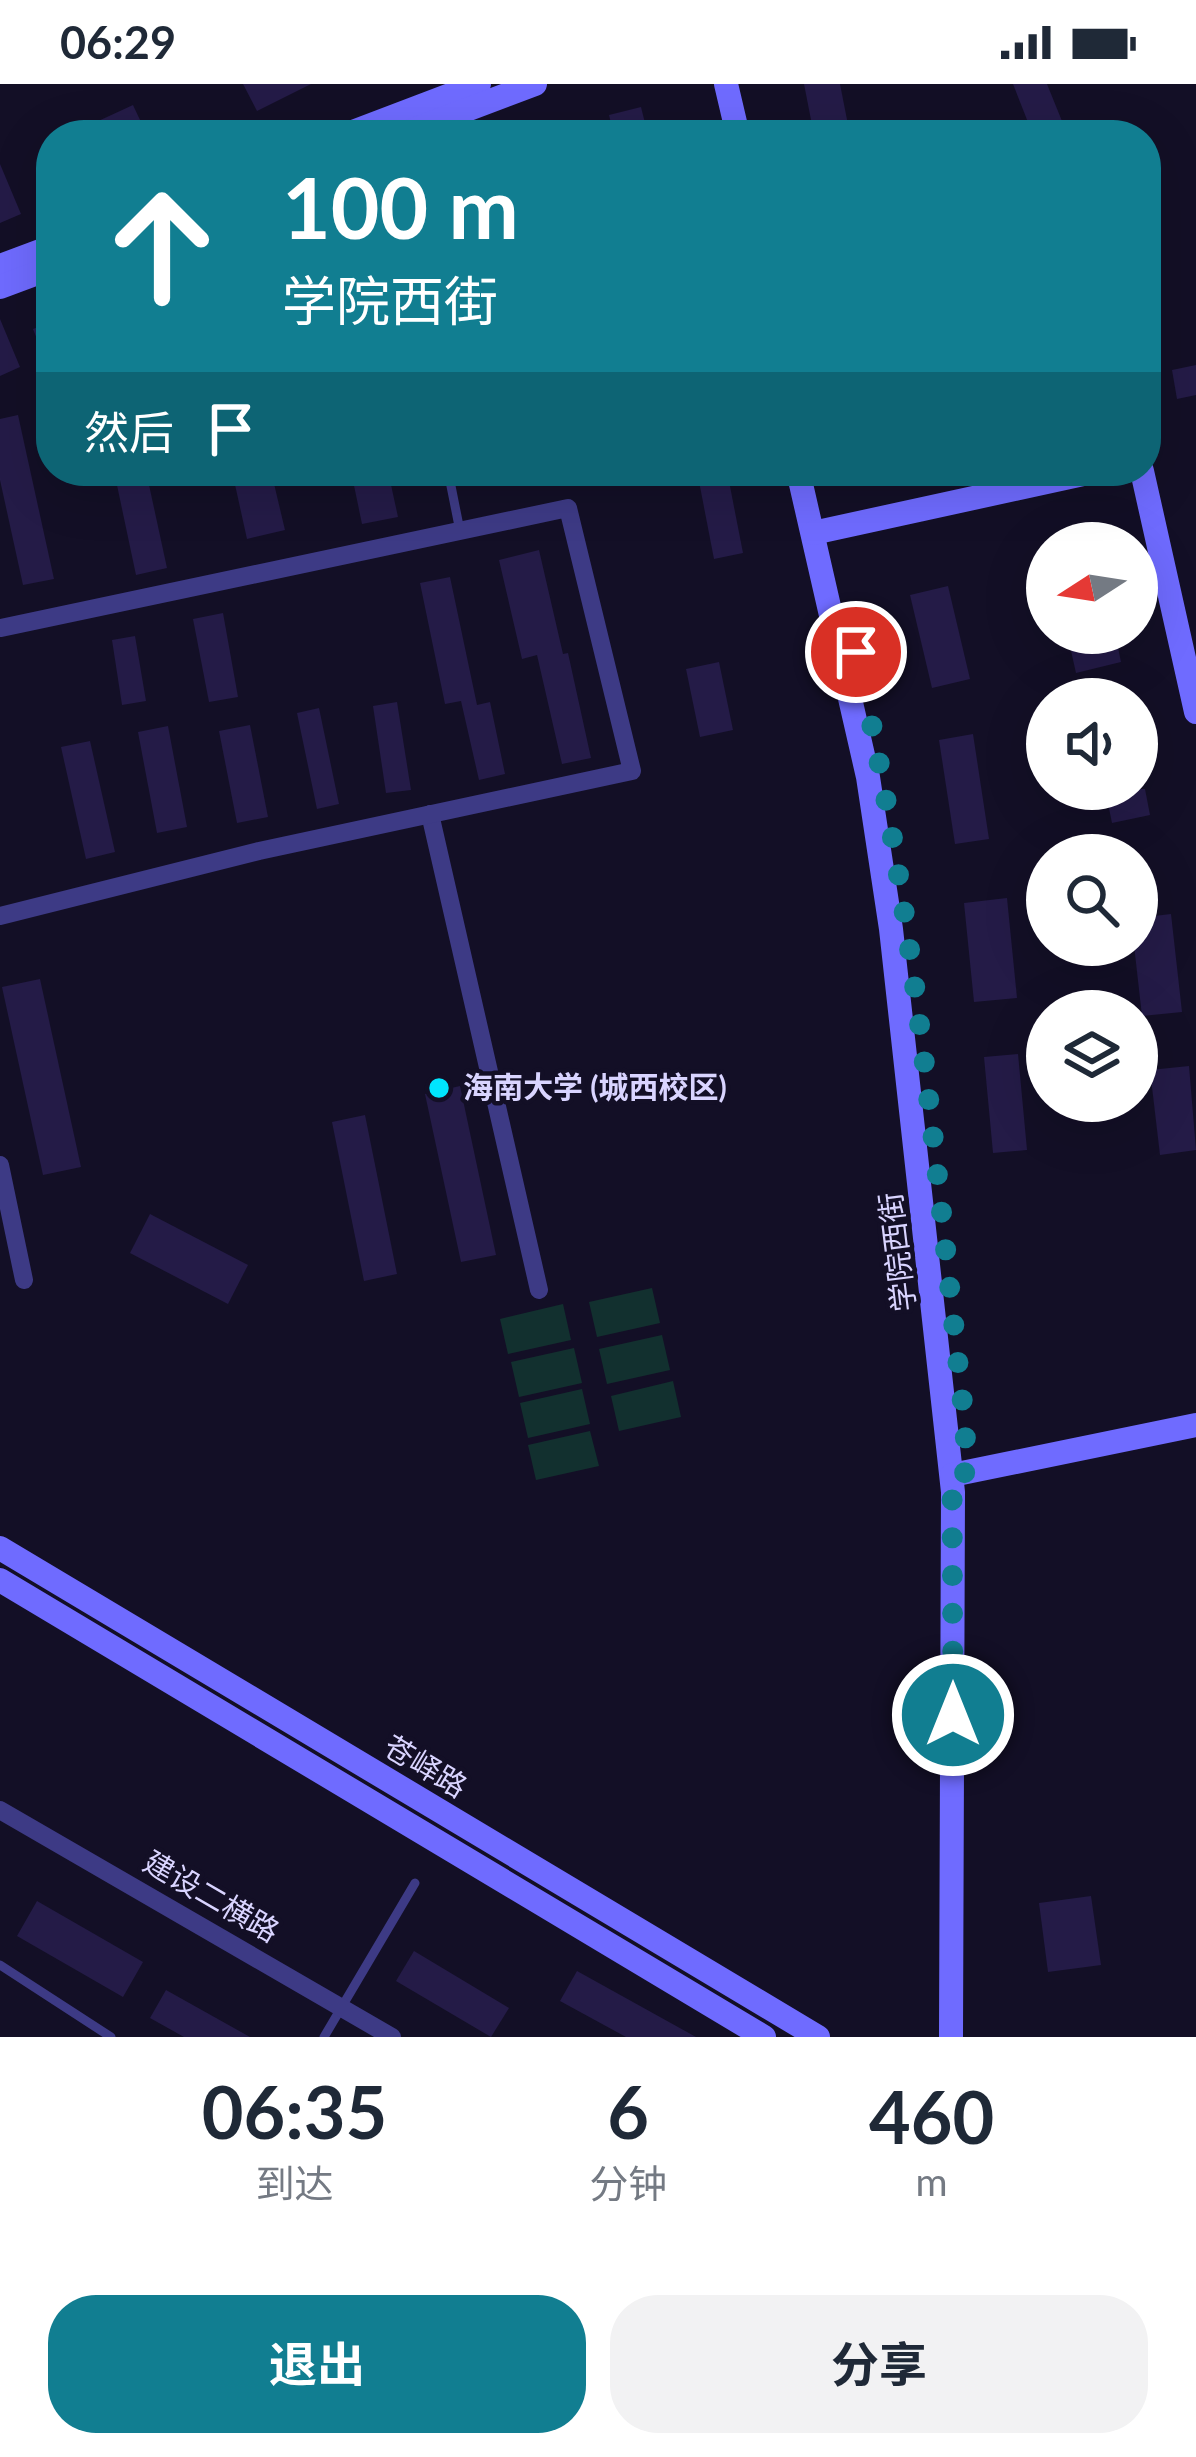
<!DOCTYPE html>
<html lang="zh">
<meta charset="utf-8">
<style>
:root{--surface:#fff;--page:#f2f2f3;--text:#1f2937;--muted:#747a83;--accent:#117e91}
body{margin:0;font-family:Lato,"Noto Sans SC",sans-serif;background:var(--page);color:var(--text);height:100vh;display:flex;flex-direction:column;font-size:45px;white-space:nowrap}
*{box-sizing:border-box;margin:0}
p{font-size:39px;color:var(--muted)}
.icon{flex:none;width:66px;height:66px;fill:none;stroke:currentColor;stroke-width:2;stroke-linecap:round;stroke-linejoin:round}
.map{position:relative;height:1953px;overflow:hidden}
.panel{display:flex;flex-direction:column;background:var(--surface);flex:1}
.panel>*{flex:none}
.banner{position:absolute;left:36px;top:36px;width:1125px;height:366px;border-radius:48px;box-shadow:0 12px 48px #0002;background:#117e91;color:#fff;overflow:hidden}
.needle{width:78px;rotate:258deg}
.buttons{position:absolute;left:1026px;top:438px;display:grid;gap:24px}
.buttons a{display:grid;place-items:center;width:132px;height:132px;border-radius:50%;background:var(--surface);box-shadow:0 12px 48px #0002;font-size:60px}
.pin{position:absolute;display:grid;place-items:center;width:102px;height:102px;color:#fff;margin:-51px;border:6px solid #fff;border-radius:50%;box-shadow:0 3px 12px #0007}
.me{position:absolute;width:132px;margin:-66px;rotate:0deg;stroke-linejoin:round;filter:drop-shadow(0 0 9px #0008)}
.turn{display:flex;align-items:center;gap:42px;height:252px;padding:0 48px;font-size:54px}
.turn .icon{width:156px;height:156px;stroke-width:2.5}
.turn b{display:block;font-size:84px;line-height:102px}
.then{display:flex;align-items:center;height:114px;padding:0 48px;background:#0003;gap:24px;font-size:45px}
.eta{display:flex;justify-content:space-evenly;align-items:center;height:204px;text-align:center}
.eta b{font-size:72px;font-weight:700;line-height:84px}
.action{display:flex;gap:24px;margin-top:auto;padding:24px 48px}
.action a{flex:1;height:138px;border-radius:48px;background:var(--accent);color:#fff;font-size:48px;font-weight:700;line-height:138px;text-align:center}
.action a+a{background:var(--page);color:var(--text)}
.status{display:flex;justify-content:space-between;align-items:center;height:84px;padding:0 60px;background:var(--surface);direction:ltr}
.status svg{height:33px;fill:currentColor}
.map>svg:first-child{display:block}
.green{fill:#12302f}
.building{fill:#241b47}
.lines{fill:none;stroke-linecap:round;stroke-linejoin:round}
.lane{stroke:#3d3a85;stroke-width:9}
.street{stroke:#3d3a85;stroke-width:18}
.secondary{stroke:#6f6bff;stroke-width:24}
.route{stroke:#117e91;stroke-width:21;stroke-dasharray:0 37.8}
.poi-dot{fill:#00e5ff;stroke:#130f26;stroke-width:4.5}
.labels{text-anchor:middle;stroke-width:9;stroke-linejoin:round;paint-order:stroke}
.poi-label{font-size:30px;font-weight:bold;fill:#d9d4ff;stroke:#130f26;text-anchor:start}
.street-label{font-size:30px;fill:#d9d4ff;stroke:#130f26}
</style>
<div class="status"><b>06:29</b><svg viewBox="0 0 49 12"><path d="M0 12V9h3v3zM5 12V6h3v6zM10 12V3h3v9zM15 12V0h3v12zM26 1h20v11H26zM47 4h2v5h-2z"/></svg></div>
<div class="map">
<svg width="1196" height="1953" viewBox="0 0 1196 1953">
<rect width="100%" height="100%" fill="#130f26"/>
<g class="green">
<polygon points="652,1204 660,1239 597,1253 589,1218"/>
<polygon points="563,1220 571,1256 508,1270 500,1235"/>
<polygon points="662,1251 670,1286 607,1300 599,1265"/>
<polygon points="574,1264 582,1299 519,1313 511,1278"/>
<polygon points="673,1297 681,1333 619,1347 611,1312"/>
<polygon points="582,1305 590,1340 528,1354 520,1319"/>
<polygon points="590,1347 599,1382 536,1396 528,1361"/>
</g>
<g class="building">
<polygon points="243,0 311,0 257,27"/>
<polygon points="804,0 840,0 850,51 814,51"/>
<polygon points="1013,0 1047,0 1066,47 1033,51"/>
<polygon points="133,21 147,51 68,51"/>
<polygon points="641,23 648,51 614,51 609,31"/>
<polygon points="0,80 21,130 0,139"/>
<polygon points="0,235 20,283 0,292"/>
<polygon points="51,238 51,288 50,288 33,245"/>
<polygon points="1196,281 1196,311 1177,315 1172,286"/>
<polygon points="18,331 54,495 23,501 0,396 0,335"/>
<polygon points="114,387 146,387 167,484 136,491"/>
<polygon points="232,387 271,387 285,446 247,455"/>
<polygon points="351,387 388,387 398,433 362,440"/>
<polygon points="474,387 523,387 524,393 477,402"/>
<polygon points="697,387 727,387 743,469 714,475"/>
<polygon points="539,466 563,570 568,569 591,674 562,680 537,571 522,575 499,476"/>
<polygon points="450,493 477,621 490,618 505,690 479,696 461,617 445,620 420,499"/>
<polygon points="948,502 970,595 932,604 910,511"/>
<polygon points="223,529 238,613 209,618 193,535"/>
<polygon points="1067,549 1115,549 1121,578 1076,589"/>
<polygon points="135,552 146,617 122,621 112,556"/>
<polygon points="719,578 733,646 700,653 686,585"/>
<polygon points="397,618 411,706 386,709 373,622"/>
<polygon points="319,624 339,720 317,725 297,629"/>
<polygon points="250,641 268,733 237,739 219,647"/>
<polygon points="168,642 187,743 157,749 138,648"/>
<polygon points="973,650 989,755 955,760 939,656"/>
<polygon points="90,657 115,768 86,775 61,663"/>
<polygon points="1105,705 1145,705 1150,731 1112,739"/>
<polygon points="1007,814 1017,914 974,918 964,819"/>
<polygon points="1171,830 1182,928 1142,932 1134,861 1137,861 1137,834"/>
<polygon points="40,895 81,1083 43,1091 2,903"/>
<polygon points="1018,970 1027,1066 993,1069 984,973"/>
<polygon points="1189,982 1196,1066 1160,1071 1150,986"/>
<polygon points="460,1002 496,1171 461,1178 425,1010"/>
<polygon points="365,1031 397,1190 364,1197 332,1038"/>
<polygon points="150,1130 248,1181 228,1220 130,1169"/>
<polygon points="1091,1812 1101,1881 1048,1888 1039,1819"/>
<polygon points="37,1817 143,1878 123,1913 17,1852"/>
<polygon points="414,1867 509,1924 491,1953 396,1897"/>
<polygon points="577,1887 696,1953 626,1953 560,1917"/>
<polygon points="166,1906 250,1953 184,1953 150,1934"/>
</g>
<g class="lines">
<g class="lane">
<polyline points="448,387 460,447"/>
<polyline points="0,1881 111,1953"/>
<polyline points="324,1953 415,1799"/>
</g>
<g class="street">
<polyline points="430,730 539,1206"/>
<polyline points="0,832 259,767 632,687 568,424 1,544"/>
<polyline points="0,1081 24,1196"/>
<polyline points="0,1726 392,1953"/>
</g>
<g class="secondary">
<polyline points="726,0 738,51"/>
<polyline points="345,51 479,0"/>
<polyline points="400,51 535,0"/>
<polyline points="0,182 51,163"/>
<polyline points="0,203 51,184"/>
<polyline points="798,387 868,693 891,845 953,1408 951,1953"/>
<polyline points="1142,387 1196,628"/>
<polyline points="813,449 1097,387"/>
<polyline points="952,1391 1196,1341"/>
<polyline points="0,1464 818,1953"/>
<polyline points="0,1496 764,1953"/>
</g>
</g>
<g class="lines">
<path class="route" d="M 856,568 C 913,816 934,1070 963,1323 L 968,1388 L 952,1391 L 953,1631"/>
</g>
<circle class="poi-dot" cx="439" cy="1004" r="12"/>
<g class="labels">
<g class="poi-label">
<text x="463" y="1014">海南大学 (城西校区)</text>
</g>
<g class="street-label">
<text transform="translate(898 1168) rotate(-97)" y="10">学院西街</text>
<text transform="translate(425 1683) rotate(31)" y="10">苍峄路</text>
<text transform="translate(211 1813) rotate(30)" y="10">建设二横路</text>
</g>
</g>
</svg>
<div class="buttons">
<a><svg class="needle" viewBox="-14 -14 28 28"><path d="M0-13l5 13h-10z" fill="#e53935"/><path d="M0 13l5-13h-10z" fill="#747a83"/></svg></a>
<a><svg class="icon" aria-label="sound" viewBox="0 0 24 24"><path d="M4 9h4l5-4v14l-5-4H4zM17 9q2 3 0 6"/></svg></a>
<a><svg class="icon" aria-label="search" viewBox="0 0 24 24"><circle cx="10" cy="10" r="6"/><path d="M15 15l6 6"/></svg></a>
<a><svg class="icon" aria-label="layers" viewBox="0 0 24 24"><path d="M12 4l9 5-9 5-9-5zM3 14l9 5 9-5"/></svg></a>
</div>
<div class="pin" style="left:856px;top:568px;background:#d93025"><svg class="icon" aria-label="arrive" viewBox="0 0 24 24"><path d="M6 21V4h12l-3 4 3 4H6"/></svg></div>
<svg class="me" style="left:953px;top:1631px" viewBox="-20 -20 40 40"><circle r="17" fill="#117e91" stroke="#fff" stroke-width="3"/><path d="M0-11L8 9 0 5-8 9z" fill="#fff"/></svg>
<div class="banner">
<div class="turn"><svg class="icon" aria-label="ahead" viewBox="0 0 24 24"><path d="M12 20V5M6 11l6-6 6 6"/></svg><div><b>100 m</b>学院西街</div></div>
<div class="then">然后<svg class="icon" aria-label="arrive" viewBox="0 0 24 24"><path d="M6 21V4h12l-3 4 3 4H6"/></svg></div>
</div>
</div>
<section class="panel">
<div class="eta">
<div><b>06:35</b><p>到达</p></div>
<div><b>6</b><p>分钟</p></div>
<div><b>460</b><p>m</p></div>
</div>
<div class="action"><a>退出</a><a>分享</a></div>
</section>
